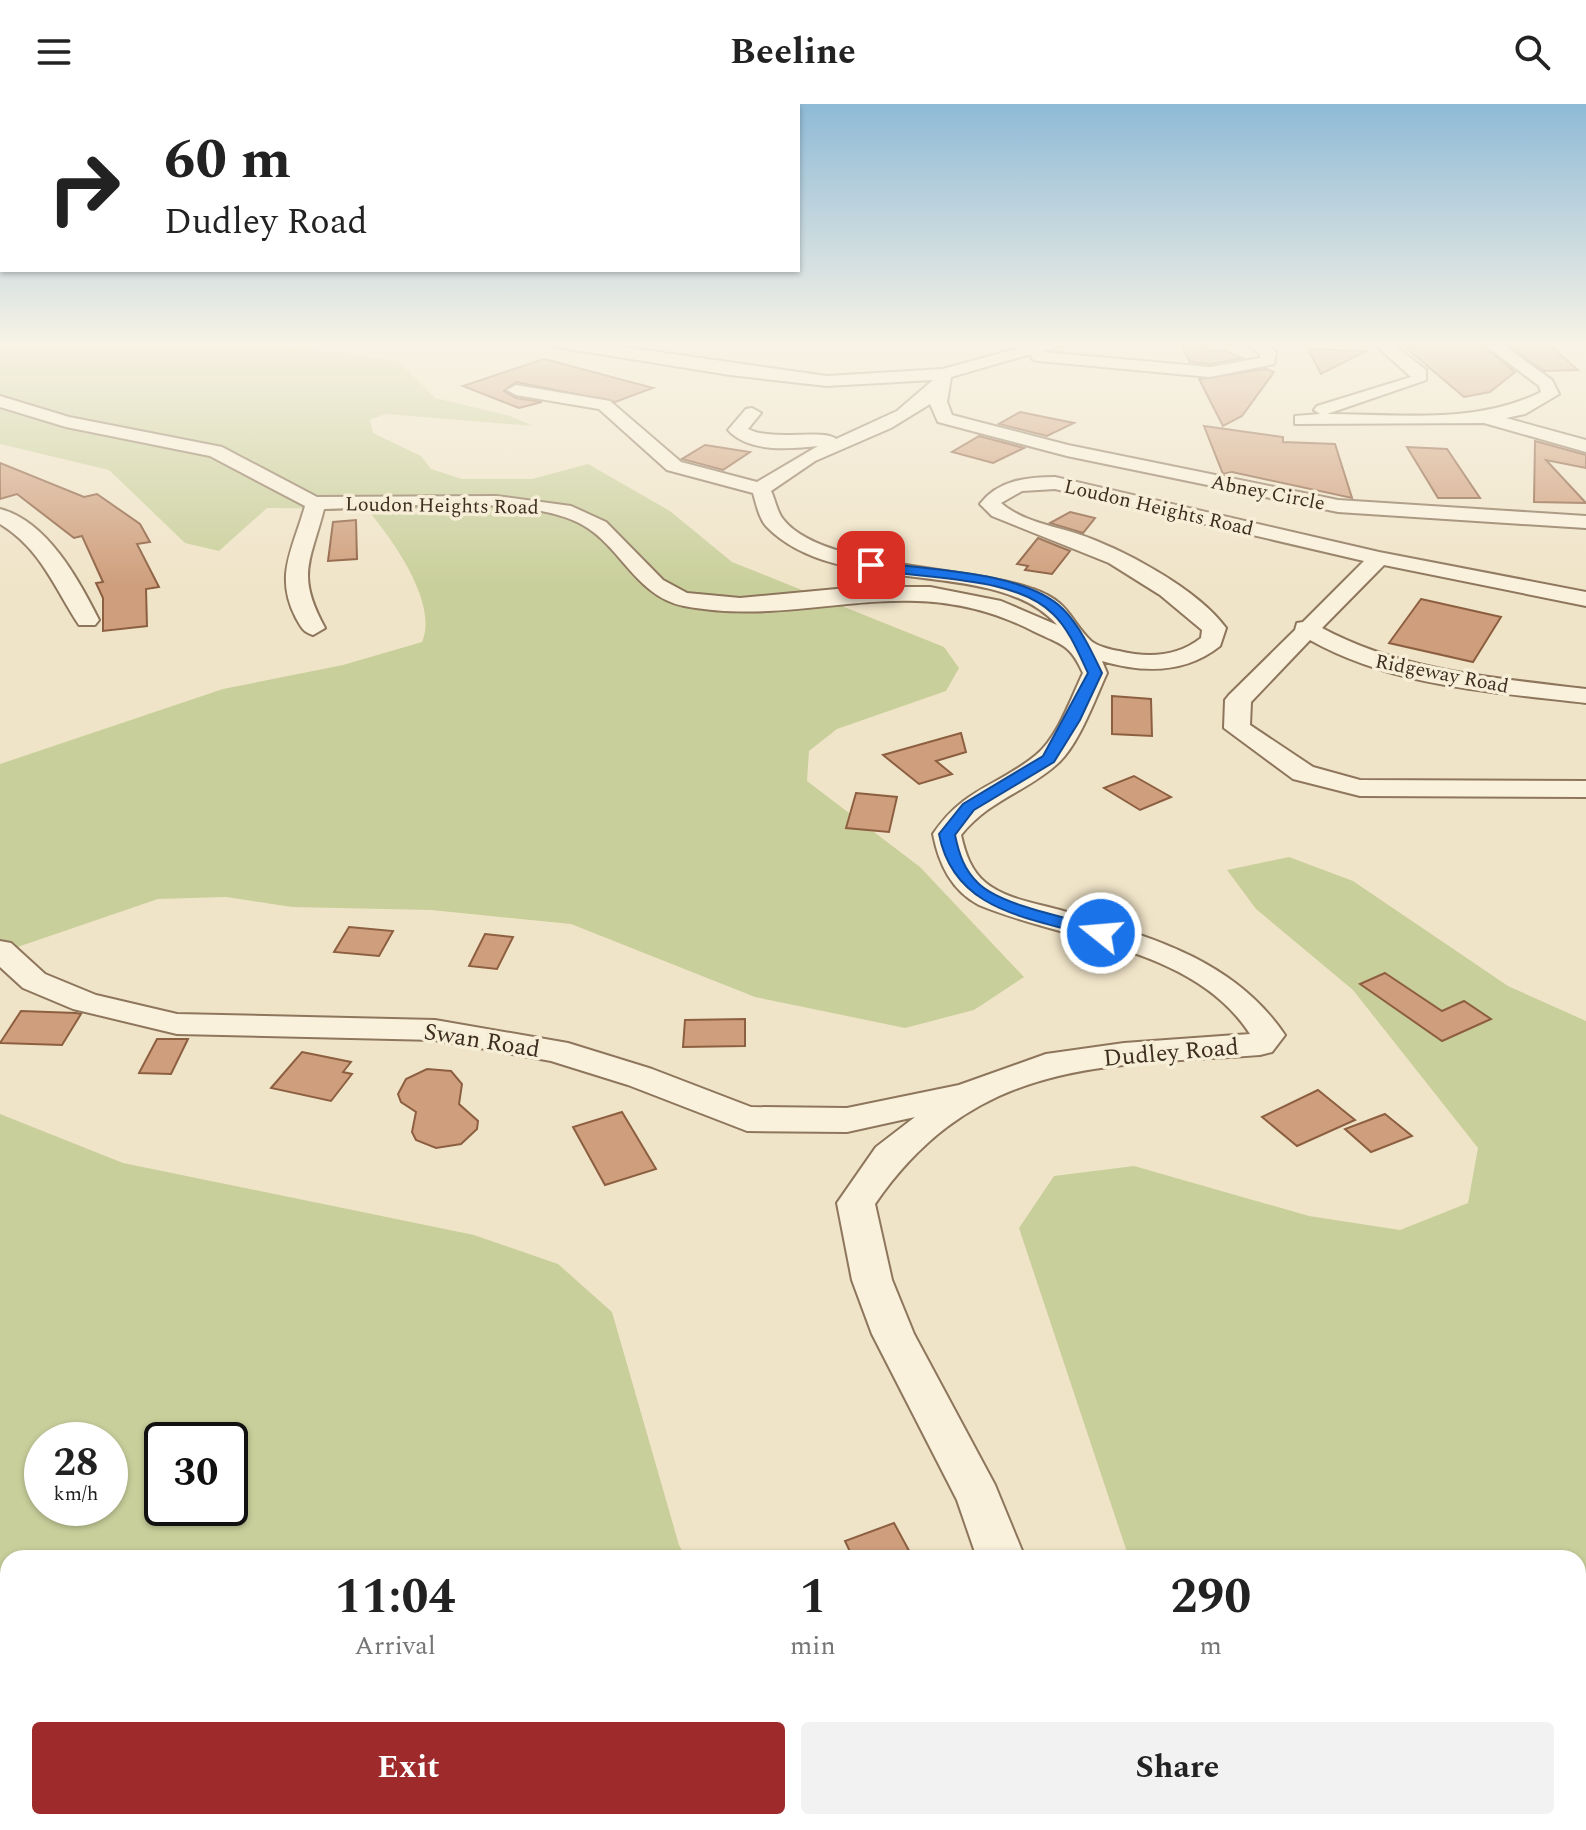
<!DOCTYPE html>
<style>
:root{--surface:#fff;--page:#f2f2f2;--text:#222;--muted:#767676;--accent:#9e2a2b}
body{margin:0;font-family:Spectral,serif;background:var(--page);color:var(--text);height:100vh;display:flex;flex-direction:column;font-size:30px;white-space:nowrap}
*{box-sizing:border-box;margin:0}
p{font-size:26px;color:var(--muted)}
.icon{flex:none;width:44px;height:44px;fill:none;stroke:currentColor;stroke-width:2;stroke-linecap:round;stroke-linejoin:round}
.map{position:relative;flex:1;overflow:hidden}
.details{position:absolute;left:0px;top:1446px;width:1586px;height:280px;display:flex;flex-direction:column;background:var(--surface);border-radius:24px 24px 0 0;box-shadow:0 2px 6px #0004}
.details>*{flex:none}
.top-card{position:absolute;left:0px;top:0px;width:800px;height:168px;box-shadow:0 2px 6px #0004;background:#fff;color:var(--text);overflow:hidden}
.speed{position:absolute;left:24px;top:1318px;display:flex;gap:16px;font-size:40px;font-weight:700;text-align:center}
.speed>*{display:grid;place-content:center;width:104px;height:104px;border-radius:50%;background:var(--surface);box-shadow:0 2px 6px #0004;line-height:1}
.speed small{font-size:20px;font-weight:400}
.speed .limit{border:4px solid #111;border-radius:12px;background:#fff;color:#111}
.pin{position:absolute;display:grid;place-items:center;width:68px;height:68px;color:#fff;margin:-34px;border-radius:16px;box-shadow:0 4px 12px #0006}
.me{position:absolute;width:88px;margin:-44px;rotate:287deg;stroke-linejoin:round;filter:drop-shadow(0 0 6px #0008)}
.turn{display:flex;align-items:center;gap:28px;height:168px;padding:0 32px;font-size:36px}
.turn .icon{width:104px;height:104px;stroke-width:2.5}
.turn b{display:block;font-size:56px;line-height:68px}
.eta{display:flex;justify-content:space-evenly;align-items:center;height:136px;text-align:center}
.eta b{font-size:48px;font-weight:700;line-height:56px}
.cta{display:flex;gap:16px;margin-top:auto;padding:16px 32px}
.cta a{flex:1;height:92px;border-radius:8px;background:var(--accent);color:#fff;font-size:32px;font-weight:700;line-height:92px;text-align:center}
.cta a+a{background:var(--page);color:var(--text)}
header{display:flex;justify-content:space-between;align-items:center;height:104px;padding:0 32px;background:var(--surface);font-size:36px;font-weight:700}
.map>svg:first-child{display:block}
.green{fill:#c9cf9b;fill-rule:evenodd}
.building{fill:#cf9f7d;stroke:#8d5f41;stroke-width:2}
.lines{fill:none;stroke-linecap:round;stroke-linejoin:round}
.minor-casing{stroke:#8d765c;stroke-width:4}
.minor{fill:#faf1dc;fill-rule:evenodd}
.route{fill:#1a73e8;stroke:#114b97;stroke-width:2}
.labels{text-anchor:middle;stroke-width:7;stroke-linejoin:round;paint-order:stroke}
.far-street-label{font-size:20px;fill:#3d2e20;stroke:#f7eed8}
.street-label{font-size:24px;fill:#3d2e20;stroke:#f7eed8}
</style>
<header><svg class="icon" aria-label="menu" viewBox="0 0 24 24"><path d="M4 6h16M4 12h16M4 18h16"/></svg>Beeline<svg class="icon" aria-label="search" viewBox="0 0 24 24"><circle cx="10" cy="10" r="6"/><path d="M15 15l6 6"/></svg></header>
<div class="map">
<svg width="1586" height="1726" viewBox="0 0 1586 1726">
<rect width="100%" height="100%" fill="#f0e4c8"/>
<g class="green">
<path d="M 0,238 L 262,238 L 398,257 L 435,294 L 510,312 L 533,322 L 385,310 L 370,316 L 373,329 L 421,352 L 431,365 L 462,375 L 532,375 L 588,360 L 670,407 L 732,458 L 944,543 L 959,564 L 946,587 L 837,625 L 809,647 L 807,677 L 920,763 L 1024,873 L 974,906 L 905,924 L 755,893 L 571,820 L 431,806 L 292,803 L 226,793 L 158,795 L 0,849 L 0,660 L 223,585 L 343,561 L 422,538 C 439,499 392,435 367,405 L 267,404 L 219,447 L 185,439 L 109,366 L 0,340 Z"/>
<path d="M 1289,753 L 1353,777 L 1508,882 L 1586,917 L 1586,1726 L 0,1726 L 0,1010 L 123,1059 L 474,1131 L 558,1160 L 612,1208 L 679,1441 L 686,1454 L 8,1454 L 8,1718 L 1578,1718 L 1578,1454 L 1129,1454 L 1019,1124 L 1054,1072 L 1134,1062 L 1309,1112 L 1400,1126 L 1468,1099 L 1478,1044 L 1353,886 L 1256,805 L 1227,766 ZM 42,1336 L 110,1336 L 110,1404 L 42,1404 ZM 162,1336 L 230,1336 L 230,1404 L 162,1404 Z"/>
</g>
<g class="building">
<polygon points="1180,238 1191,238 1214,248 1224,246 1242,254 1210,260 1190,258"/>
<polygon points="1399,238 1478,238 1515,268 1490,288 1464,293"/>
<polygon points="1504,238 1546,238 1578,266 1544,267"/>
<polygon points="1308,245 1366,247 1321,270"/>
<polygon points="544,255 653,284 615,298 516,278 504,287 516,294 542,298 519,304 463,282"/>
<polygon points="1266,265 1274,268 1242,312 1223,322 1199,275"/>
<polygon points="1020,308 1074,319 1047,332 999,320"/>
<polygon points="1204,322 1283,333 1283,338 1335,340 1352,394 1232,368 1223,370"/>
<polygon points="979,332 1024,344 993,359 952,348"/>
<polygon points="1535,337 1586,351 1586,364 1546,356 1586,399 1534,398"/>
<polygon points="705,341 750,348 723,366 682,355"/>
<polygon points="1407,343 1447,345 1480,394 1438,394"/>
<polygon points="0,359 84,393 97,390 140,420 150,438 137,440 159,483 146,485 147,522 103,527 103,494 96,479 103,478 82,432 74,434 17,390 0,395"/>
<polygon points="1070,408 1095,414 1083,429 1050,419"/>
<polygon points="356,416 357,455 328,457 333,418"/>
<polygon points="1038,434 1070,447 1052,470 1025,466 1028,462 1017,460"/>
<polygon points="1421,495 1501,513 1473,558 1389,539"/>
<polygon points="1112,592 1151,595 1152,632 1112,630"/>
<polygon points="961,629 966,648 936,657 952,670 919,680 883,651"/>
<polygon points="1134,672 1171,693 1140,706 1104,684"/>
<polygon points="856,689 897,693 889,728 846,724"/>
<polygon points="349,823 393,827 379,852 334,848"/>
<polygon points="485,830 513,833 497,865 469,862"/>
<polygon points="1385,869 1442,907 1464,897 1491,915 1442,937 1360,880"/>
<polygon points="21,907 76,909 81,910 62,941 0,939"/>
<polygon points="745,915 745,942 683,943 685,916"/>
<polygon points="157,935 188,935 171,970 139,969"/>
<polygon points="302,948 351,958 343,968 352,970 331,997 271,984"/>
<polygon points="427,965 451,967 462,980 459,1000 478,1017 477,1025 461,1040 436,1044 416,1036 412,1028 416,1008 401,998 398,990 406,975"/>
<polygon points="1318,986 1355,1016 1297,1042 1262,1013"/>
<polygon points="622,1008 656,1065 605,1081 573,1023"/>
<polygon points="1385,1010 1412,1032 1371,1048 1345,1025"/>
<polygon points="894,1419 913,1454 853,1454 845,1437"/>
</g>
<g class="lines">
<g class="minor-casing">
<g id="minor">
<path d="M 549,238 L 588,238 L 827,272 L 943,265 L 1041,238 L 1072,238 L 1042,248 L 1210,263 L 1260,254 L 1260,250 L 1243,238 L 1263,238 L 1276,248 L 1274,260 L 1210,273 L 1038,257 L 1032,255 L 1031,250 L 951,273 L 947,298 L 952,311 L 1068,341 L 1338,396 L 1586,412 L 1586,424 L 1338,408 L 1067,352 L 938,318 L 930,300 L 891,324 L 815,357 L 771,387 C 775,395 777,408 783,415 C 821,465 972,462 1033,485 C 1070,498 1068,514 1091,537 C 1097,542 1111,546 1119,547 C 1148,554 1177,553 1201,534 L 1202,526 L 1160,491 L 1109,459 L 992,412 L 980,400 C 998,376 1027,373 1055,373 L 1379,448 L 1586,488 L 1586,502 L 1384,461 L 1322,524 C 1404,568 1496,574 1586,585 L 1586,599 C 1493,588 1394,583 1310,536 L 1251,598 L 1250,621 L 1313,663 L 1360,676 L 1586,677 L 1586,693 L 1360,692 L 1293,675 L 1224,624 L 1225,596 L 1229,591 L 1295,526 L 1297,519 L 1303,518 L 1364,457 L 1055,385 L 1022,387 L 1001,399 C 1022,417 1050,421 1075,429 C 1121,444 1197,484 1226,524 L 1220,542 C 1185,570 1143,569 1102,557 L 1107,569 C 1095,595 1078,643 1056,661 C 1024,689 989,696 961,731 C 965,749 971,767 986,779 C 1006,795 1035,799 1060,806 C 1146,832 1232,853 1285,931 L 1272,948 L 1260,951 C 1102,962 975,955 875,1100 L 892,1176 L 914,1230 L 995,1381 L 1025,1454 L 977,1454 L 957,1396 L 872,1230 L 852,1176 L 837,1099 L 876,1043 L 915,1013 L 847,1028 L 747,1027 L 628,981 L 551,957 L 435,936 L 177,930 L 73,905 L 23,884 L 0,863 L 0,837 L 11,839 L 45,870 L 96,891 L 177,910 L 435,916 L 568,939 L 652,965 L 751,1003 L 847,1004 L 959,981 L 1046,950 L 1124,939 L 1250,930 C 1193,842 1067,838 979,801 C 951,786 939,760 933,730 C 965,683 997,683 1036,651 C 1058,633 1071,594 1083,569 C 1070,540 1062,541 1035,528 C 907,461 809,526 684,502 C 634,492 620,438 577,418 C 518,390 392,404 324,405 C 310,459 296,471 325,524 L 313,531 C 303,528 301,523 296,514 C 274,472 293,445 305,402 L 210,352 L 66,323 L 0,303 L 0,292 L 69,313 L 222,343 L 317,393 L 496,392 L 571,402 L 606,418 L 663,476 L 687,489 L 740,494 L 858,483 L 930,483 L 1001,497 L 1057,521 C 996,451 839,496 767,423 C 759,415 756,399 753,389 L 667,366 L 599,305 L 516,291 L 507,286 L 516,281 L 610,297 L 681,358 L 757,378 L 818,342 C 790,345 749,349 728,326 L 746,305 L 752,304 L 761,309 L 748,325 C 774,338 824,324 836,335 L 897,307 L 933,276 L 827,282 L 730,271 L 557,243 Z"/>
<path d="M 1372,238 L 1390,238 L 1426,266 L 1426,276 L 1327,310 C 1397,310 1476,321 1541,288 L 1539,282 L 1481,238 L 1499,238 L 1552,276 L 1559,290 L 1525,310 L 1506,314 L 1586,336 L 1586,348 L 1484,319 L 1295,320 L 1295,312 L 1320,310 L 1314,306 L 1317,302 L 1411,273 Z"/>
<path d="M 0,405 C 47,417 79,476 99,516 L 95,521 L 79,521 C 54,483 41,445 0,420 Z"/>
</g>
</g>
<use href="#minor" class="minor"/>
</g>
<linearGradient id="sky" x2="0" y2="1"><stop stop-color="#8fbad6"/><stop offset="0.5" stop-color="#f8f3e6"/><stop offset="1" stop-color="#f8f3e6" stop-opacity="0"/></linearGradient>
<rect width="1586" height="480" fill="url(#sky)"/>
<path class="route" d="M 871,458 C 923,465 1025,467 1063,505 C 1080,522 1092,548 1102,569 L 1080,616 L 1054,658 L 974,706 L 955,731 C 959,750 964,766 979,780 C 1004,803 1074,815 1107,825 L 1107,833 L 1095,833 C 1029,813 954,808 939,730 L 963,700 L 1043,652 L 1088,569 C 1079,550 1069,525 1053,510 C 1013,470 920,476 867,464 L 867,459 Z"/>
<g class="labels">
<g class="far-street-label">
<text transform="translate(1268 388) rotate(11)" y="7">Abney Circle</text>
<text transform="translate(442 401) rotate(1)" y="7">Loudon Heights Road</text>
<text transform="translate(1159 403) rotate(13)" y="7">Loudon Heights Road</text>
<text transform="translate(1442 569) rotate(11)" y="7">Ridgeway Road</text>
</g>
<g class="street-label">
<text transform="translate(482 936) rotate(9)" y="8">Swan Road</text>
<text transform="translate(1171 948) rotate(-5)" y="8">Dudley Road</text>
</g>
</g>
</svg>
<div class="speed"><div>28<small>km/h</small></div><div class="limit">30</div></div>
<div class="pin" style="left:871px;top:461px;background:#d93025"><svg class="icon" aria-label="arrive" viewBox="0 0 24 24"><path d="M6 21V4h12l-3 4 3 4H6"/></svg></div>
<svg class="me" style="left:1101px;top:829px" viewBox="-20 -20 40 40"><circle r="17" fill="#1a73e8" stroke="#fff" stroke-width="3"/><path d="M0-11L8 9 0 5-8 9z" fill="#fff"/></svg>
<div class="top-card">
<div class="turn"><svg class="icon" aria-label="right" viewBox="0 0 24 24"><path d="M7 20v-9h11M14 6l5 5-5 5"/></svg><div><b>60 m</b>Dudley Road</div></div>
</div>
<section class="details">
<div class="eta">
<div><b>11:04</b><p>Arrival</p></div>
<div><b>1</b><p>min</p></div>
<div><b>290</b><p>m</p></div>
</div>
<div class="cta"><a>Exit</a><a>Share</a></div>
</section>
</div>
